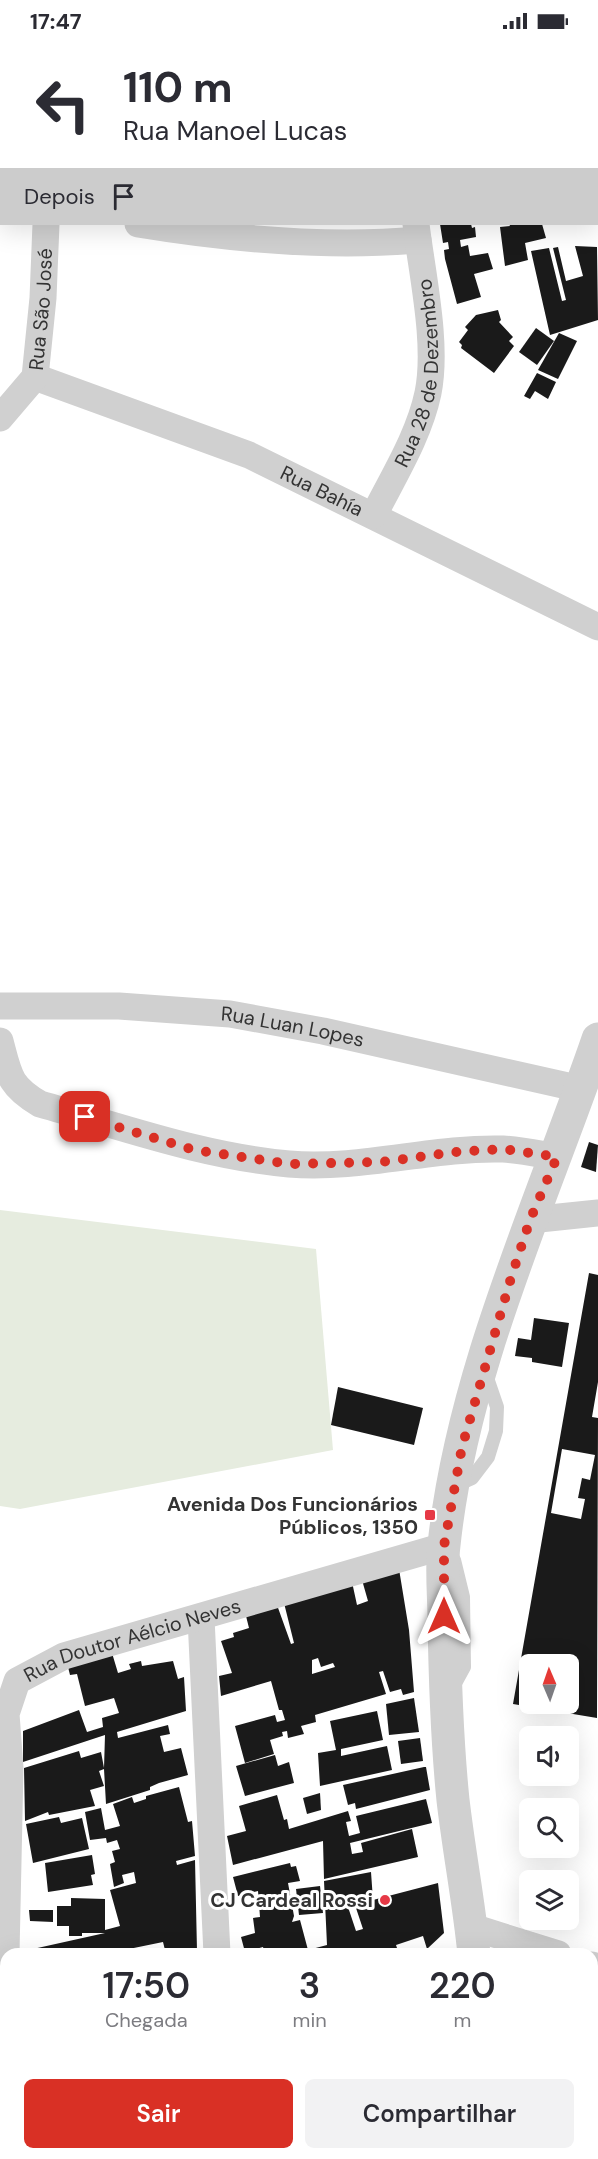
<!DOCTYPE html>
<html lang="pt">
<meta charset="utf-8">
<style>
:root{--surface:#fff;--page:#f2f2f3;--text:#2b2b33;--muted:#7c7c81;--accent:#d93025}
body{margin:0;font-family:"DM Sans",sans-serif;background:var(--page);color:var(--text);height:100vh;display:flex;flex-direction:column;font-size:22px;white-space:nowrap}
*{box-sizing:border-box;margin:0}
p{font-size:20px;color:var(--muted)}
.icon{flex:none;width:33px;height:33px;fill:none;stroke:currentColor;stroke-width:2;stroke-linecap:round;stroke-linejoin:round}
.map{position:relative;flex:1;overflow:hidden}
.drawer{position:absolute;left:0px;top:1906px;width:598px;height:212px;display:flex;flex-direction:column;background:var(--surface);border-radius:18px 18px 0 0;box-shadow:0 6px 24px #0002}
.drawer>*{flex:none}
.top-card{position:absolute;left:0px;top:0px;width:598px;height:183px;box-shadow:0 6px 24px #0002;background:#fff;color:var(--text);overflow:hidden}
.needle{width:39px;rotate:358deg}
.fabs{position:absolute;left:519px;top:1612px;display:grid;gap:12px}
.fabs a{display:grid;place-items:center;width:60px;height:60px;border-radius:9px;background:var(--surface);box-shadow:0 6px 24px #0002;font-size:30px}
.pin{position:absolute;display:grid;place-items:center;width:51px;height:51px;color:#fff;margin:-26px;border-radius:12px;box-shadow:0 3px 9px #0006}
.me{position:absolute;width:66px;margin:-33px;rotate:0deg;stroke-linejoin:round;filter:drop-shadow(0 0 4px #0008)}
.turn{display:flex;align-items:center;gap:21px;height:126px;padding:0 24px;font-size:27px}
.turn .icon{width:78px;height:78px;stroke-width:2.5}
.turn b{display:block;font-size:42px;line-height:51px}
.then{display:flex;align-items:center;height:57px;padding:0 24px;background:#0003;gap:12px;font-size:22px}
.eta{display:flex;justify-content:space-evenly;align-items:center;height:102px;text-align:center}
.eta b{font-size:36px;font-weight:600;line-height:42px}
.cta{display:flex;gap:12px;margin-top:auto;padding:12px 24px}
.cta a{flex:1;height:69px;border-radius:9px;background:var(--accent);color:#fff;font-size:24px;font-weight:600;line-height:69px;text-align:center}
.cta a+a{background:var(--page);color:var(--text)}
.status{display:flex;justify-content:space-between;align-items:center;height:42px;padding:0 30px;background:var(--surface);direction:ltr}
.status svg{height:16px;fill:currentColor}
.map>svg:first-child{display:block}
.green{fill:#e6ecdf}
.building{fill:#1a1a1a;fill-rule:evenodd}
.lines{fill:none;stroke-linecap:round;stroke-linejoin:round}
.service{stroke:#d0d0d0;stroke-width:14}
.minor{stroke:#d0d0d0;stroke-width:27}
.tertiary{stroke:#d0d0d0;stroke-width:33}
.route{stroke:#d93025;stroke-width:10;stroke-dasharray:0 18}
.poi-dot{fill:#e63946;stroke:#fff;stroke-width:2}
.labels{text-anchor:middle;stroke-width:6;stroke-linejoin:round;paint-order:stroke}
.street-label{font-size:20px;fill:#333;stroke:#fff}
.poi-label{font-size:20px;font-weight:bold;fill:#333;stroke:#fff;text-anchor:end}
</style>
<div class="status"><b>17:47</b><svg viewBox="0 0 49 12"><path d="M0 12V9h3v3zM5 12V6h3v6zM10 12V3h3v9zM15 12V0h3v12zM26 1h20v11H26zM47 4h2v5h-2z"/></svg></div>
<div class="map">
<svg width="598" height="2117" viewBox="0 0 598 2117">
<rect width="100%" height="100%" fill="#fff"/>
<polygon class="green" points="0,1168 316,1207 333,1408 20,1467 0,1464"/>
<g class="building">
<polygon points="440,182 471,182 472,186 475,185 476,195 460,198 461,205 468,203 470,214 488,211 493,227 474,232 481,255 457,262 445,217 444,208 449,207 448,200 443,201"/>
<polygon points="509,182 542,182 546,196 525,201 528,218 505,224 500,185 510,184"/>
<polygon points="575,204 597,205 598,278 550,293 531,209 549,206 562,259 566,258 553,206 558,205 566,239 583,234"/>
<polygon points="498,268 501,278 499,280 513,295 509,299 514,304 494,331 461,306 462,303 459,300 468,288 465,285 476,273"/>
<polygon points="536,286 554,299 537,323 519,310"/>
<polygon points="559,291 577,299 558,337 538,328"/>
<polygon points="537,331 556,340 548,357 535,349 530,357 524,354"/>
<polygon points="589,1100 598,1103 596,1130 581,1125"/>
<path d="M 589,1231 L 598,1233 L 598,1340 L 592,1375 L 598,1376 L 597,1676 L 513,1662 ZM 562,1407 L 595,1413 L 590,1438 L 582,1436 L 578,1456 L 585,1457 L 581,1477 L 551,1471 ZM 530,1623 L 568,1623 L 568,1662 L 530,1662 Z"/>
<polygon points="534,1276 569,1281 562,1325 532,1320 532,1316 515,1314 518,1296 531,1298"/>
<polygon points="338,1345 423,1366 414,1403 331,1383"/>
<path d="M 399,1527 L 409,1588 L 414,1650 L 403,1653 L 401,1647 L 390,1650 L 383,1629 L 379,1630 L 386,1652 L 315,1673 L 316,1680 L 301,1684 L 304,1692 L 288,1696 L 287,1689 L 282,1690 L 283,1694 L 270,1698 L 274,1712 L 245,1721 L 235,1684 L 275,1673 L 277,1680 L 285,1678 L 282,1668 L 279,1668 L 271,1639 L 221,1654 L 219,1634 L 232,1631 L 221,1599 L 234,1595 L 233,1591 L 249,1586 L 246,1574 L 277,1563 L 291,1602 L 294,1601 L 284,1561 L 352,1540 L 357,1563 L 368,1559 L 362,1538 ZM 318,1616 L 321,1625 L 333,1621 L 335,1625 L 312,1632 L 312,1618 Z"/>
<polygon points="112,1611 118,1631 131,1627 129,1622 141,1619 142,1624 173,1619 178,1637 184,1635 186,1669 117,1690 118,1696 168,1683 170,1692 160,1694 164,1710 181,1706 188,1733 159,1741 150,1745 150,1748 106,1762 104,1727 99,1729 104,1744 90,1748 95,1764 49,1773 48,1770 25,1779 24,1726 79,1709 81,1716 101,1710 104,1726 105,1693 23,1720 23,1689 79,1668 87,1690 103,1685 102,1676 119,1671 114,1656 85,1664 77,1632 70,1633 68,1625"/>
<polygon points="414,1656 419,1690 389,1693 386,1662"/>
<polygon points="377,1669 383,1698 341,1707 341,1714 387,1704 392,1728 320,1744 318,1711 336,1708 330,1679"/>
<polygon points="420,1696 423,1719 401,1722 398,1699"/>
<polygon points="275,1713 278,1724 289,1720 294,1741 245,1754 236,1724"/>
<polygon points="424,1725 426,1725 430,1748 356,1767 355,1761 348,1763 343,1743"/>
<polygon points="179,1745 188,1780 192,1779 195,1814 176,1819 177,1823 195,1818 197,1909 166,1912 163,1900 124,1908 124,1912 33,1912 33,1907 105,1891 82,1891 82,1894 69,1894 69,1884 57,1884 57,1864 71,1864 71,1856 105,1857 105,1888 120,1884 110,1848 136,1841 134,1830 122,1833 124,1841 114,1845 110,1822 115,1820 112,1809 120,1807 117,1798 107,1801 106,1796 90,1798 85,1770 101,1766 105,1788 120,1784 113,1762 132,1755 134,1761 146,1757 146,1754"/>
<polygon points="320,1751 321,1768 307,1772 303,1756"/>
<polygon points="277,1753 284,1778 287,1777 289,1787 348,1769 351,1779 346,1780 349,1794 360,1791 356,1774 426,1757 432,1781 350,1801 352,1812 363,1810 361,1801 412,1787 418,1815 324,1837 323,1799 233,1823 227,1794 246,1789 239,1764"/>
<polygon points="59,1775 61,1781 82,1776 89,1807 33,1821 26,1782"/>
<polygon points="92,1813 95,1832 91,1833 93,1843 48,1850 45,1821"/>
<path d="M 290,1821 L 291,1825 L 296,1824 L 300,1839 L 288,1841 L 294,1874 L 292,1880 L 300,1878 L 308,1908 L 327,1903 L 324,1839 L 371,1830 L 373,1858 L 438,1841 L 444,1891 L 427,1907 L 423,1894 L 396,1903 L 399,1912 L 265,1912 L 263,1905 L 245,1910 L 241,1895 L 255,1891 L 253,1876 L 260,1875 L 258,1849 L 238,1854 L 233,1835 ZM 355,1863 L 363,1887 L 356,1889 L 348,1865 Z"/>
<polygon points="320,1844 323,1871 299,1873 296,1847"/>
<polygon points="29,1868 53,1868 53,1880 30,1879"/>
<polygon points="466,2112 498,2112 500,2117 468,2117"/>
</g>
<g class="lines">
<g class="service">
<polyline points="454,1444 472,1436 488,1415 496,1389 497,1365 486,1333"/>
<polyline points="452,1647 464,1625 463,1555 454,1518"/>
</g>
<g class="minor">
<polyline points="49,0 49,2"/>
<polyline points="395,0 395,2"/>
<path d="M 138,182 C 229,197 325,206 418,198"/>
<path id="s1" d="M 35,335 L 249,413 L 598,585"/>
<path id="s2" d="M 0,376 L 35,335 L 43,256 L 46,182"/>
<path id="s3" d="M 374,473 C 393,435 419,394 428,351 C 438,302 422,232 416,182"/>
<path id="s4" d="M 0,964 L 119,964 L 230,972 L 323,989 L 581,1047"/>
<path d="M 0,999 C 9,1033 9,1044 40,1062 C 123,1085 202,1114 289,1122 C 361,1128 432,1105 503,1107 C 521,1108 539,1112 557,1115"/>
<polyline points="530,1178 598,1171"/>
<polyline points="201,1576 217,1912"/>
<polyline points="472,1885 558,1912"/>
<path id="s5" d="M 6,1912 L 10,1726 L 6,1672 L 17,1639 L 64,1614 L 444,1504"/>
<polyline points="592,1923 598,1925"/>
<polyline points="6,1927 3,2021 6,2040"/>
<polyline points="0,2075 6,2068"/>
<polyline points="420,2117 421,2112"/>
</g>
<g class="tertiary">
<path d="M 474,1912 C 469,1861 459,1810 453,1758 C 447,1699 445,1638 444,1578 C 444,1554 441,1527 444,1503 C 462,1330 542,1160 598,997"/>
<polyline points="522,2112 523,2117"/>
</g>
</g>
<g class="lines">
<polyline class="route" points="85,1075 194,1108 290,1122 382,1120 455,1110 504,1107 557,1115 530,1178 511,1236 462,1405 444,1504 444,1574"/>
</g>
<g class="poi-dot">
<rect x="424" y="1467" width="12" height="12" rx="3"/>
<circle cx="385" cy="1858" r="6"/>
</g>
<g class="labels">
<g class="street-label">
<text dy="7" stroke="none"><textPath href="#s2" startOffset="122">Rua São José</textPath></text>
<text dy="7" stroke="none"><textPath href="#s3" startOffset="152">Rua 28 de Dezembro</textPath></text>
<text dy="7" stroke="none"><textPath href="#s1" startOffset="309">Rua Bahía</textPath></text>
<text dy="7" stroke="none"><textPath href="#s4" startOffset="294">Rua Luan Lopes</textPath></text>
<text dy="7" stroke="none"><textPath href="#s5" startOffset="398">Rua Doutor Aélcio Neves</textPath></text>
</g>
<g class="poi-label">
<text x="418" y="1469">Avenida Dos Funcionários<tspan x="418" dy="23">Públicos, 1350</tspan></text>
<text x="373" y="1865">CJ Cardeal Rossi</text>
</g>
</g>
</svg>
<div class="fabs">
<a><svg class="needle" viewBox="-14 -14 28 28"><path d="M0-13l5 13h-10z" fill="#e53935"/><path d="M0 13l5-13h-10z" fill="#7c7c81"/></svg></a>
<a><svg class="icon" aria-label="sound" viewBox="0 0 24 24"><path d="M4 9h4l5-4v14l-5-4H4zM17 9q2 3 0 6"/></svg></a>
<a><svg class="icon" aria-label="search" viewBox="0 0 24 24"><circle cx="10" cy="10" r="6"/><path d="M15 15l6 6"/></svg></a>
<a><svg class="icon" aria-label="layers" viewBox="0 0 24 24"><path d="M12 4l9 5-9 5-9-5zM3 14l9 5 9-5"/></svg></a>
</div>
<div class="pin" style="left:85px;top:1075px;background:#d93025"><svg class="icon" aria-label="arrive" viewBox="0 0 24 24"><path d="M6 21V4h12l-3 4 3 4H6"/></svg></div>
<svg class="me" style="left:444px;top:1574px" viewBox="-20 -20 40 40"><path d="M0-17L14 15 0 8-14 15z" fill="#d93025" stroke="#fff" stroke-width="4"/></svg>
<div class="top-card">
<div class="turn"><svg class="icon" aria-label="left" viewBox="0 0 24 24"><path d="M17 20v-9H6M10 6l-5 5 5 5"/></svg><div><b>110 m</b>Rua Manoel Lucas</div></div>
<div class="then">Depois<svg class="icon" aria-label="arrive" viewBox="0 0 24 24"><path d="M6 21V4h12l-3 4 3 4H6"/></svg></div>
</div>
<section class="drawer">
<div class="eta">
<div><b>17:50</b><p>Chegada</p></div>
<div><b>3</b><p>min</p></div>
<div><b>220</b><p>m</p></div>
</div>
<div class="cta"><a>Sair</a><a>Compartilhar</a></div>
</section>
</div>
